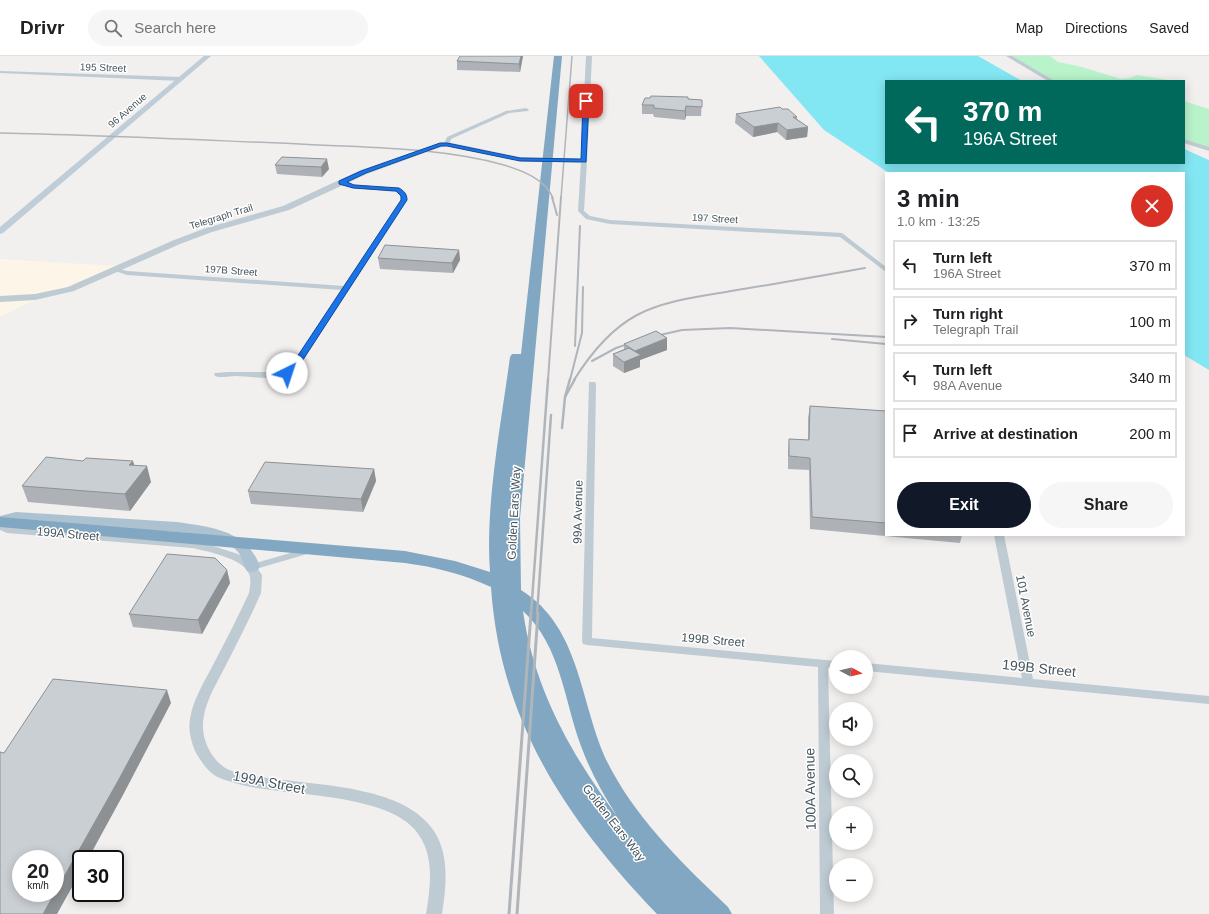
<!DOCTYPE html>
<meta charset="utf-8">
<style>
:root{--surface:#fff;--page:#f6f6f6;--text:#202124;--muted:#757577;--line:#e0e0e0;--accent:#111827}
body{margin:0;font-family:Helvetica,sans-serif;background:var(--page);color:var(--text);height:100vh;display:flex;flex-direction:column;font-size:15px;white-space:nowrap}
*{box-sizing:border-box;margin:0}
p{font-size:13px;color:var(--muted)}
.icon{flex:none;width:22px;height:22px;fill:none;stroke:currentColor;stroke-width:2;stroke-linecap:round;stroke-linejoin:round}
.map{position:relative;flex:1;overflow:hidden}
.sheet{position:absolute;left:885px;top:116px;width:300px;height:364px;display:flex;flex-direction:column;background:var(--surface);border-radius:0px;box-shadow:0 2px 10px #0003}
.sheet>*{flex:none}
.top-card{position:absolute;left:885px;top:24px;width:300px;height:84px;border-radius:0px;box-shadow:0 2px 10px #0003;background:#00695c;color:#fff;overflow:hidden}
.needle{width:26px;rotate:97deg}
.controls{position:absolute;left:829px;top:594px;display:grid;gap:8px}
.controls a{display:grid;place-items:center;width:44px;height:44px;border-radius:50%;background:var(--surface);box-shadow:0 2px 10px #0003;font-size:20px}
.speed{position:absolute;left:12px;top:794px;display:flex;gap:8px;font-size:20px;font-weight:700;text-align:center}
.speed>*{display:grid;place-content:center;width:52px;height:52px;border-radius:50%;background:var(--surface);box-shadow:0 2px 10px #0003;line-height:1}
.speed small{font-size:10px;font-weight:400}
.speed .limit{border:2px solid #111;border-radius:6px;background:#fff;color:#111}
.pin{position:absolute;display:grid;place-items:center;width:34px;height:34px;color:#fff;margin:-17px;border-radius:8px;box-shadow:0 2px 6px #0006}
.me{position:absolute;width:44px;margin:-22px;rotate:41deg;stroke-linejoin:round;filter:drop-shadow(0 0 3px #0008)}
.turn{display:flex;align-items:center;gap:14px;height:84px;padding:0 12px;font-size:18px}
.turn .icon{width:52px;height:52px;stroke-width:2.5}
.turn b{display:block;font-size:28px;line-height:34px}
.round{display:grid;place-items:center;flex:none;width:42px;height:42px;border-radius:21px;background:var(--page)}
.head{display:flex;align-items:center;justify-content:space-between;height:68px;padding:0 12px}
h1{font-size:24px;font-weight:800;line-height:30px}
.cta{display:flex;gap:8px;margin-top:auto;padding:8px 12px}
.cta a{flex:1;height:46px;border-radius:24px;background:var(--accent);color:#fff;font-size:16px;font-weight:800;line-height:46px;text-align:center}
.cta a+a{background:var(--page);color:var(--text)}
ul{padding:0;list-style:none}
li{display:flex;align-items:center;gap:12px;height:50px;margin:0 8px 6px;padding:0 4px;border:2px solid var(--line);border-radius:0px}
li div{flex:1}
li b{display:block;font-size:15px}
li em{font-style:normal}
header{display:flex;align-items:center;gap:24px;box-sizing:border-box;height:56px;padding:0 20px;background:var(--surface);border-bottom:1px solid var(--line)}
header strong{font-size:19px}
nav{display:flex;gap:22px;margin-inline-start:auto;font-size:14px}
.search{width:280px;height:36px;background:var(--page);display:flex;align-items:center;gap:10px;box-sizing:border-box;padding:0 14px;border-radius:22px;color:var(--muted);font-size:15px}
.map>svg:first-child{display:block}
.commercial{fill:#fdf5e7}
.green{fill:#b9f3ca}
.water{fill:#83e7f3}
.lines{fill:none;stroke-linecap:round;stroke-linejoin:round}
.minor{fill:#becbd2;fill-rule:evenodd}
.tertiary{fill:#becbd2;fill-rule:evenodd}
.secondary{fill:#becdd7;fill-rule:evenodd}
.primary{fill:#acc2d0;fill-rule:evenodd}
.motorway{fill:#82a7c2;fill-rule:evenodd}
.rail-far3{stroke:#b0b5ba;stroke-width:1.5}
.rail-far2{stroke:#b0b5ba;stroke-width:2}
.rail-far1{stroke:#b0b5ba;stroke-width:2.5}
.rail{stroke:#b0b5ba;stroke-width:3}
.wall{fill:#aeb2b6}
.shaded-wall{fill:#8d9194}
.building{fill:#cacfd4;stroke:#8d9194;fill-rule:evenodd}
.route{fill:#1a73e8;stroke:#114b97}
.labels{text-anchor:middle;stroke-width:3;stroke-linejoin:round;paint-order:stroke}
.far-street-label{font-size:10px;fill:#45555e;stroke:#fff}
.street-label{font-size:12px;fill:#45555e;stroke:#fff}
.near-street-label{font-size:14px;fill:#45555e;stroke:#fff}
</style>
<header>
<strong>Drivr</strong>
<div class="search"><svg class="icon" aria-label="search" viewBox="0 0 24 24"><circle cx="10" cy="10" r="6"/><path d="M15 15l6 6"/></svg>Search here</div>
<nav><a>Map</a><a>Directions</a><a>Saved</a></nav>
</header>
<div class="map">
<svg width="1209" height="858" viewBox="0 0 1209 858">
<rect width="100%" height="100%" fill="#f2efef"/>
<polygon class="commercial" points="0,203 116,210 26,248 0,261"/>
<g class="green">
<polygon points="1011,0 1050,0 1058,6 1082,11 1121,23 1130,22 1137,19 1174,25 1055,25"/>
<polygon points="1184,45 1209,53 1209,92 1184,83"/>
</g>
<polygon class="water" points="759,0 978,0 1022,25 886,25 886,107 1184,107 1184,93 1209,104 1209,314 1184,299 1184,117 889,117 824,74"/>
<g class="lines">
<g class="minor">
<polygon points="1006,0 1012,0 1055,25 1048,25"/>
<polygon points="0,15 181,21 184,23 181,25 0,17"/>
<polygon points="526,52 529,54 528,55 509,57 451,83 449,89 444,88 447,81 506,55"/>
<polygon points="1184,83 1209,91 1209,95 1184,87"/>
<polygon points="584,103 587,105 584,155 590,160 610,164 842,177 886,211 886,216 840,181 610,168 586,163 578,155 581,105"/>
<path d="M 341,125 L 353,128 L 399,133 L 405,136 L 407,144 L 298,312 C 283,328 254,320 235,320 C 228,320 219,323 214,319 L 215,317 L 228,316 L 277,316 L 291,310 L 342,234 L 127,219 L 112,214 L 115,212 L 127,215 L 344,230 L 401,144 L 400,138 L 396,136 L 353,132 L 339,128 L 338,127 Z"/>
<polygon points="589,326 595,326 596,328 592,582 836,605 836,613 828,612 834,858 820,858 818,611 587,589 583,588 582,585"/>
<polygon points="994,479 1004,479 1033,623 1209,640 1209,648 866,615 866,607 1022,622"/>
<polygon points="311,491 314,492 316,494 314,496 252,514 247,511 249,509"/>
</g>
<g class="tertiary">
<polygon points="586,0 592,0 587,107 520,105 447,90 441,91 367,118 289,154 212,176 180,188 74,235 35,244 0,246 0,240 35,238 68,231 174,184 206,172 283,150 361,114 440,87 447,86 520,101 581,103"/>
<path d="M 0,465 L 10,470 L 192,484 L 210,489 L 238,498 L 253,506 L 262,519 L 261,537 C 251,560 239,583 228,605 C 218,626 202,648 203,673 C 204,688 213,705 227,713 C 242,720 261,721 277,723 C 325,730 405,731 434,775 C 450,800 446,831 442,858 L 426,858 C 430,834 434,806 422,784 C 399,736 289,741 242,729 C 233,726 222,724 214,719 C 206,713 200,704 195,695 C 191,685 188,674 190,663 C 193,643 205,625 214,607 C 226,584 238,561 249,537 C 250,530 252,522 248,516 C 241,502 206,495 192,492 L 7,477 L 0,474 Z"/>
</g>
<polygon class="secondary" points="204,0 211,0 3,177 0,178 0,171"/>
<path class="primary" d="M 16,456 L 177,466 C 210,471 248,474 260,511 L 257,515 L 252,516 L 247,515 C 243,509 242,502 239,497 C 225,480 197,478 177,476 L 16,466 L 0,470 L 0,460 Z"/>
<path class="motorway" d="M 554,0 L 562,0 L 520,462 L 521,534 C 585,574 579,656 612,715 C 641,768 685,810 728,851 L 732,858 L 657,858 C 566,763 500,665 491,531 C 463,518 435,511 405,507 L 0,471 L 0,461 L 405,495 L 455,505 L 490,516 C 485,448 501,369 510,301 L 512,298 L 521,298 ZM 523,555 C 561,590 564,644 581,690 C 590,715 603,738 617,760 C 571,698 534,633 523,555 Z"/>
<g class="rail-far3">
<path d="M 0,77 C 100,79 200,84 300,88 C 367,92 439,91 504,109 C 523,115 545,123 553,142"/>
<polyline points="561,142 572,0"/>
</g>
<g class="rail-far2">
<polyline points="552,141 557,159"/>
<polyline points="651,281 682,274 730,272 886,281"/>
<polyline points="832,283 886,288"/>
<polyline points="575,290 580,170"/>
<polyline points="592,305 616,292 634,286"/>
<polyline points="548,324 561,141"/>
<polyline points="570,324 582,277 583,231"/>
<path d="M 574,324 C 589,300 611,273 637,259 C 666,244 699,241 731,235 C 775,228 820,220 865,212"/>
</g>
<g class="rail-far1">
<polyline points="565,341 575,323"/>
<polyline points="562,372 565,341 570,323"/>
<polyline points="531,558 548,323"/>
<polyline points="537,558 551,359"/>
</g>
<g class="rail">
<polyline points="509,858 531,557"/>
<polyline points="517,858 538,557"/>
</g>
</g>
<g class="wall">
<polygon points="523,0 520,16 457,14 457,5"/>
<polygon points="688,43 702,44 701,60 686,60 685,64 654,61 653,58 642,58 642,49"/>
<polygon points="782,53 797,61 797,63 808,71 807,81 786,84 777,76 753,81 735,67 736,58"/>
<polygon points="282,101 329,113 322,121 277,118 275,109"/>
<polygon points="459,194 460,204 453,217 380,213 378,202"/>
<polygon points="624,288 667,294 640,304 640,311 624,317 613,310 613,298 624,293"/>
<polygon points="810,350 886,355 886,479 962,479 960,487 810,473 809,414 788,413 788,395 789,383 808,384 808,362"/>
<polygon points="83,405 135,409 151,426 130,455 28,446 22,430"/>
<polygon points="374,413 376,425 363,456 251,448 248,435"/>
<polygon points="227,514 230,527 202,578 133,571 129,558"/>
</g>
<g class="shaded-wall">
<polygon points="521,0 523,0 520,16 519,8"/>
<polygon points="686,50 686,60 685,64 685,55"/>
<polygon points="778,67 777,76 753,81 754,71"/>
<polygon points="808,71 807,81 786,84 787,74"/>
<polygon points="327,103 329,113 322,121 321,111"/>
<polygon points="459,194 460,204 453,217 452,207"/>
<polygon points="667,282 667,294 640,304 640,311 624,317 624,306 635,295"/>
<polygon points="133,405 138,421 147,410 151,426 130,455 125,438 129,409"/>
<polygon points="374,413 376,425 363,456 361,443"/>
<polygon points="227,514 230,527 202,578 198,564"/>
<polygon points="167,634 171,647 123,739 88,803 81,803 81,815 57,858 43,858"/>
</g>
<g class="building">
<polygon points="460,0 521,0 519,8 457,5"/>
<polygon points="651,40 688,41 688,43 702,44 702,51 686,50 685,55 654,52 654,49 642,49 645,42 650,42"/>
<polygon points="780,51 782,53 788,53 797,61 793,61 808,71 787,74 778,67 754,71 736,58"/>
<polygon points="282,101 327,103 321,111 275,109"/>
<polygon points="385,189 459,194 452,207 378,202"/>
<polygon points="656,275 667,282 635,295 624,288"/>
<polygon points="629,292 641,299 624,306 613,298"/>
<polygon points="810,350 886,355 886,467 812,461 810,402 789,400 789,383 809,384"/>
<polygon points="46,401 83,405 86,402 133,405 129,409 147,410 125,438 22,430"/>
<polygon points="265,406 374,413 361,443 248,435"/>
<polygon points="167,498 215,502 227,514 198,564 129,558"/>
<path d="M 53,623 L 167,634 L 118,725 L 43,858 L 0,858 L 0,696 L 4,697 ZM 21,803 L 55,803 L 55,837 L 21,837 Z"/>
</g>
<path class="route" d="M 586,43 L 589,45 L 586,106 L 520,105 L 447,90 L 441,90 L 366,117 L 347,126 L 354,129 L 399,132 C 404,135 407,138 407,144 L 297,313 L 290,318 L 284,318 L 283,317 L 291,310 L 401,144 L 401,140 L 396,135 L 353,132 L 339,128 L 339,125 L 361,115 L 440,87 L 447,87 L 520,102 L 581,103 L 583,45 Z"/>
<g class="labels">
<g class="far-street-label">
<text transform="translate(103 11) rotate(2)" y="4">195 Street</text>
<text transform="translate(127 54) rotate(-41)" y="4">96 Avenue</text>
<text transform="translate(221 160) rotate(-17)" y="4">Telegraph Trail</text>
<text transform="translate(715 162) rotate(3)" y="4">197 Street</text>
<text transform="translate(231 214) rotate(4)" y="4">197B Street</text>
</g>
<g class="street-label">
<text transform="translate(578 456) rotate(-89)" y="4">99A Avenue</text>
<text transform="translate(514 457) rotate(-87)" y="4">Golden Ears Way</text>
<text transform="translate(68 478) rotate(5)" y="4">199A Street</text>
<text transform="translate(1026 550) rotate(79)" y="4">101 Avenue</text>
<text transform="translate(713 584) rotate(5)" y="4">199B Street</text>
<text transform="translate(614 767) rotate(52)" y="4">Golden Ears Way</text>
</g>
<g class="near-street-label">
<text transform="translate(1039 612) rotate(6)" y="5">199B Street</text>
<text transform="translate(269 726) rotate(11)" y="5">199A Street</text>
<text transform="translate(810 733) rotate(-91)" y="5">100A Avenue</text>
</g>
</g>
</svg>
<div class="controls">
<a><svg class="needle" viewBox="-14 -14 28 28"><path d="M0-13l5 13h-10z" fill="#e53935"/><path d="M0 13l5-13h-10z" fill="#757577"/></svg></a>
<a><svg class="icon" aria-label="sound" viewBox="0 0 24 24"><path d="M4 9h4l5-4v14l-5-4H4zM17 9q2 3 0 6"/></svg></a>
<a><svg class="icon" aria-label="search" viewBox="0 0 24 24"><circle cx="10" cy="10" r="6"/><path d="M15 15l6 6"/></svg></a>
<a>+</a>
<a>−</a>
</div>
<div class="speed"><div>20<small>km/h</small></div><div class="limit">30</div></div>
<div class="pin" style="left:586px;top:45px;background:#d93025"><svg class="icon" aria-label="arrive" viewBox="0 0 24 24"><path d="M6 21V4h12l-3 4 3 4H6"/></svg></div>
<svg class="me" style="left:287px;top:317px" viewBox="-20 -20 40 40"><circle r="19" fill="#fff"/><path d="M0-13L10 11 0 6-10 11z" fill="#1a73e8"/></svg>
<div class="top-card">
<div class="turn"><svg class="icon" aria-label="left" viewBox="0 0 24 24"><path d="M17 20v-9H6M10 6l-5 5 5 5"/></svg><div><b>370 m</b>196A Street</div></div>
</div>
<section class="sheet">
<div class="head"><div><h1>3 min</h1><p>1.0 km · 13:25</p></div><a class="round" style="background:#d93025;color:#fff"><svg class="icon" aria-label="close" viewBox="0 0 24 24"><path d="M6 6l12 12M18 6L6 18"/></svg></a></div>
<ul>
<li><svg class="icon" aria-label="left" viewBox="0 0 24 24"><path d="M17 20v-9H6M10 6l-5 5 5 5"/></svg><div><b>Turn left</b><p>196A Street</p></div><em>370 m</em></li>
<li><svg class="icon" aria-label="right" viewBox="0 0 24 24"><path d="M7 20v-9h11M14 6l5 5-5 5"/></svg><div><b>Turn right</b><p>Telegraph Trail</p></div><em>100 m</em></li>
<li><svg class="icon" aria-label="left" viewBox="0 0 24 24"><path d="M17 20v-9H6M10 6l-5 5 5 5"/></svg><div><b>Turn left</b><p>98A Avenue</p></div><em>340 m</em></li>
<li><svg class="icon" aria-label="arrive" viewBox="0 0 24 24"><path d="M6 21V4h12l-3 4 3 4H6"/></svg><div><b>Arrive at destination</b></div><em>200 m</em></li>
</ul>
<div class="cta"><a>Exit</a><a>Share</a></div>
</section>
</div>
